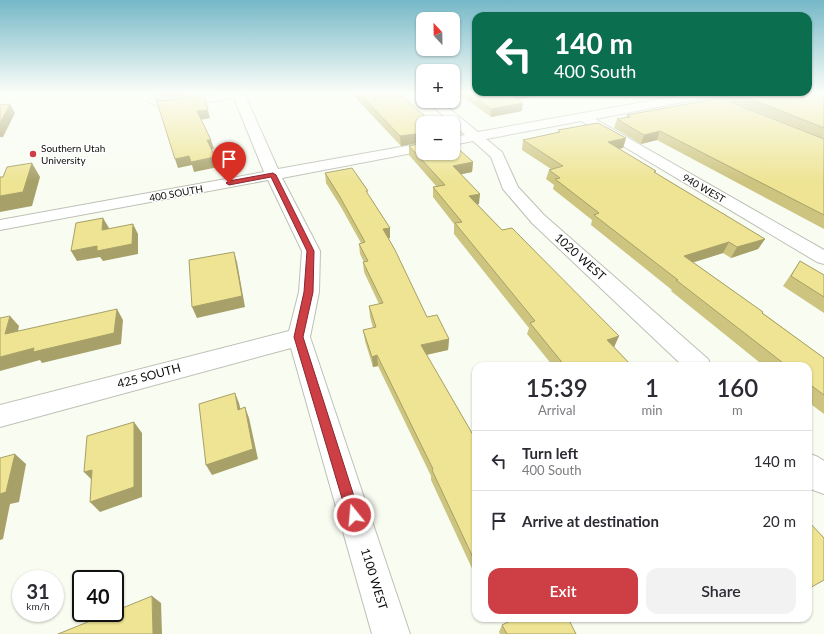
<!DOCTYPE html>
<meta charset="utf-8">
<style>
:root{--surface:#fff;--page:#f2f2f3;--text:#2b2b33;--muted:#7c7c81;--line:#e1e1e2;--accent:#ce3e45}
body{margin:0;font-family:Lato,sans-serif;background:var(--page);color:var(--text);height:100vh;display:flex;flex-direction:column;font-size:15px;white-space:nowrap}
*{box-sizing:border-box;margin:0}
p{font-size:13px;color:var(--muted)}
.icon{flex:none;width:22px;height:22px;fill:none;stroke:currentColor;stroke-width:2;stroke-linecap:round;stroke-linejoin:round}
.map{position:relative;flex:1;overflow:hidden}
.side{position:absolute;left:472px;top:362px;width:340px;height:260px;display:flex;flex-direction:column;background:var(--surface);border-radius:12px;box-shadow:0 1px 3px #0004}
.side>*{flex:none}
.guide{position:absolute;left:472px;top:12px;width:340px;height:84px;border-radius:12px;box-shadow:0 1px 3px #0004;background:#0b6e4f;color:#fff;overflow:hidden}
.needle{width:26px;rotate:338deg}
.buttons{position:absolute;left:416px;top:12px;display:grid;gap:8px}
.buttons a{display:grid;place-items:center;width:44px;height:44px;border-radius:8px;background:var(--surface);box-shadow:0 1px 3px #0004;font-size:20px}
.speed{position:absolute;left:12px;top:570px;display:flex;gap:8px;font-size:20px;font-weight:700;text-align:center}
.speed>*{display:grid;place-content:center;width:52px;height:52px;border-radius:50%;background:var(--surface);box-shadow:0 1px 3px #0004;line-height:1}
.speed small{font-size:10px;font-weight:400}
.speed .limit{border:2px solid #111;border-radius:6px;background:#fff;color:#111}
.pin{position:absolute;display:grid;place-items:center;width:34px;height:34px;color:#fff;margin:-41px -17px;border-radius:50% 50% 50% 0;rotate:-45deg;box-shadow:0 0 4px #0007}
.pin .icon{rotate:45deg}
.me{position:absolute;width:44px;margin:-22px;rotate:343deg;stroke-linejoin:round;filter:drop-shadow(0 0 3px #0008)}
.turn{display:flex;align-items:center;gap:14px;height:84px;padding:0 16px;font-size:18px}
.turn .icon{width:52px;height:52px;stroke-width:2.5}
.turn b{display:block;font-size:28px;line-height:34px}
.eta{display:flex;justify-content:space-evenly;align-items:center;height:68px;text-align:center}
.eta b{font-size:24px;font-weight:600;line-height:28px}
.primary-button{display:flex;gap:8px;margin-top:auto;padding:8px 16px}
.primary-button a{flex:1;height:46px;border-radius:12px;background:var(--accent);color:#fff;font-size:16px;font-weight:600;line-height:46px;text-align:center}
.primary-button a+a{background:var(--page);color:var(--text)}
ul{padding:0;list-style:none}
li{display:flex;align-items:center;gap:12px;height:60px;padding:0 16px;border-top:1px solid var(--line)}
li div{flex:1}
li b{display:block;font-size:15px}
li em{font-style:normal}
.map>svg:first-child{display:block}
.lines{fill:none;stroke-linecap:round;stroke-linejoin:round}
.minor-casing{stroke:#bdc0b6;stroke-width:2}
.minor{fill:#fff;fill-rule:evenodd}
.wall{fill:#cdc47f}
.shaded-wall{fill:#a7a068}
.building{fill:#eee494;stroke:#a7a068}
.route{fill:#ce3e45;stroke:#86282d}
.poi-dot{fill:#ce3e45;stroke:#fff;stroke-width:1.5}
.labels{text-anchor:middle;stroke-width:3;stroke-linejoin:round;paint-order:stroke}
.far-poi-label{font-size:10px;fill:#0e0f0c;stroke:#fff;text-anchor:start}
.far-street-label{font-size:10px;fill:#0e0f0c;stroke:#fff}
.street-label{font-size:12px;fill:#0e0f0c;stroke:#fff}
</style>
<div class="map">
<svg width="824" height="634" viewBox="0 0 824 634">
<rect width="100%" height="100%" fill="#f8fcf1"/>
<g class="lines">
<g class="minor-casing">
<g id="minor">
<polygon points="219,93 244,93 278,169 423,143 423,151 282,178 320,251 319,292 310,337 410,634 372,634 291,348 0,427 0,405 289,331 299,292 302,251 268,180 0,230 0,220 264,172 234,98 165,108 150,103 148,101 150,99 154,98 165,100"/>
<polygon points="694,93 719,93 714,96 595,119 824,250 824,264 817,262 581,121 486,139 502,152 518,187 544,215 708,359 711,366 683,366 532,223 503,189 491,157 473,141 453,145 453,137 465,135 427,101 440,101 478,132"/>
<polygon points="808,453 818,457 824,461 824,494 813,490 808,485"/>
</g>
</g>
<use href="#minor" class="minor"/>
</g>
<g class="wall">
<polygon points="158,93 204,93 165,98 159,97"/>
<polygon points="351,93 399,93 423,123 423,142 401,146"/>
<polygon points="458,93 555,93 517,100 522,111 491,117"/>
<polygon points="719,93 824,93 824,229 657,140 641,144 614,128 617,119 626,118 627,115 807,132 718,96"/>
<polygon points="558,130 626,138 623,148 618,149 656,171 655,173 765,239 758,249 731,258 723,253 693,262 763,312 763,313 824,358 824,414 808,402 808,366 764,366 671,291 672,290 591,225 592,220 553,189 554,185 546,179 549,170 551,169 522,150 523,140 558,132"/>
<polygon points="409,146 473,162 472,172 461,174 479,204 477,204 502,230 619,336 614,347 632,366 553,366 527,334 529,328 454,234 454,224 433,197 433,187 437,187 409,155"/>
<polygon points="325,173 368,195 390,228 390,238 388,238 427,317 449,339 448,350 426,355 476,440 476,577 431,480 431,476 378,366 373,367 365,341 363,330 373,328 370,317 369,306 379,304 364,272 363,262 364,262 360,254 359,244 361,243 341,207 326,183"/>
<polygon points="800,261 824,275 824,313 783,286"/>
<polygon points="502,625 576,634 500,634 499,632"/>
</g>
<g class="shaded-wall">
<polygon points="163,93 204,93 165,98"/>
<polygon points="507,93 555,93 506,101"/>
<polygon points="204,95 210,118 200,120 197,111"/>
<polygon points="523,103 522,111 491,117 491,109"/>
<polygon points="10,104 15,113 3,137 0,137 0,123"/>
<polygon points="660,131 657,140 641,144 644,135"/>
<polygon points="423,133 423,142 401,146 400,136"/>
<polygon points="626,138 623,148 605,151 608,142"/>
<polygon points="207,140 211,140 214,149 210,150"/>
<polygon points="189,156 215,157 218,167 194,172 192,165 178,168 175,159"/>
<polygon points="473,162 472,172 453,176 453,166"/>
<polygon points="32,163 40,177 32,206 0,212 0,196"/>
<polygon points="480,194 479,204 468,206 469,196"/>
<polygon points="103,218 109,228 107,240 102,230"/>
<polygon points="133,224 138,234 138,254 103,261 100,257 77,261 71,251"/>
<polygon points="390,228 390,238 383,240 383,229"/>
<polygon points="765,239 758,249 731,258 737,247"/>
<polygon points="729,242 723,253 679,267 684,256"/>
<polygon points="234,252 237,262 245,307 197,318 192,307"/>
<polygon points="117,309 123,320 121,344 42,363 40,360 0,371 0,357 34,348"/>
<polygon points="10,316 19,326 15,345 5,334"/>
<polygon points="619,336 614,347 607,340"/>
<polygon points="449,339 448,350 421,356 421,345"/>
<polygon points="377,355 378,366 373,367 372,357"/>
<polygon points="235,393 239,403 243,420 238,410"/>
<polygon points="245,407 249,418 258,459 212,475 206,465"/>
<polygon points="134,422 142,433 142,497 100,512 90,502"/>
<polygon points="15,454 26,464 19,502 10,504 3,539 0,540 0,494"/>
<polygon points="92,470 94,482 84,472"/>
<polygon points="152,596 161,603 162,634 153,634"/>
</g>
<g class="building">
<polygon points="359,93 399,93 430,121 428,121 430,123 423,123 423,133 400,136"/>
<polygon points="470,93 509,93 507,93 523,103 491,109"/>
<polygon points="736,93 824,93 824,128"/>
<polygon points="204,95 208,110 197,111 211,140 207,140 215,157 191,162 189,156 175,159 156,99 162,101"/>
<polygon points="720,98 824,139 824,215 660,131 644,135 617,119 630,117 627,115"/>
<polygon points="10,104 0,123 0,105"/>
<polygon points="598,123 626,138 608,142 656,171 654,172 765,239 737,247 729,242 684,256 763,312 762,313 824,358 824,395 808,383 808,366 787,366 676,280 678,280 594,215 599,213 555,179 560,178 549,170 563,166 523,140 560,132 558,130"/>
<polygon points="423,143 423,153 453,153 453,144 473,162 453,166 480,194 469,196 502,230 512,228 619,336 607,340 632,366 565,366 530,323 535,321 455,223 462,222 433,187 445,185 409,146"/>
<polygon points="32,163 23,192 0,196 0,177 3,177 7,167"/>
<polygon points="352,168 368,191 366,191 390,228 383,229 395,250 427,317 437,315 449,339 421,345 476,440 476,564 432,470 433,469 377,355 372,357 363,330 376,327 369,306 383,303 363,262 368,261 359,244 365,242 340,197 325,173"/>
<polygon points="103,218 102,230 133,224 132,244 97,251 97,246 71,251 76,223"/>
<polygon points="234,252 242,296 192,307 189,260"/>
<polygon points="800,261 824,275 824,297 791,276"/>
<polygon points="117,309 114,333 33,352 34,348 0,357 0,318 10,316 5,334"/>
<polygon points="235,393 238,410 245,407 253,449 206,465 199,404"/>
<polygon points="134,422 134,487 90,502 92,470 84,472 87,436"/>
<polygon points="15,454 6,492 0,494 0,458"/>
<polygon points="808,521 824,538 824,580 808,589"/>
<polygon points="152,596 153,634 58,634 110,613 115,613 115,611"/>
<polygon points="516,618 568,618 576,634 507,634 502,625"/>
</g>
<linearGradient id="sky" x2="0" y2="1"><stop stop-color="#75b8c7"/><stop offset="0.51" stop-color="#fcfef9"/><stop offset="1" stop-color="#fcfef9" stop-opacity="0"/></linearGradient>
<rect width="824" height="182" fill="url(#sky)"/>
<polygon class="route" points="273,173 276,175 314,251 313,292 303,337 360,515 358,520 354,521 349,520 347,515 294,337 304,292 307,251 271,177 229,185 226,183 229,181"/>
<circle class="poi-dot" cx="33" cy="154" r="4"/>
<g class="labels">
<g class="far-poi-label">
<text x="41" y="152">Southern Utah<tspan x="41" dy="12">University</tspan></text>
</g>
<g class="far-street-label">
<text transform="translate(704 188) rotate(30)" y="4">940 WEST</text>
<text transform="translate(176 193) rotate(-10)" y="4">400 SOUTH</text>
</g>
<g class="street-label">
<text transform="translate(580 257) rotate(42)" y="4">1020 WEST</text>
<text transform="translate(149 376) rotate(-15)" y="4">425 SOUTH</text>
<text transform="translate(374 579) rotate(73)" y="4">1100 WEST</text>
</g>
</g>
</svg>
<div class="buttons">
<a><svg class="needle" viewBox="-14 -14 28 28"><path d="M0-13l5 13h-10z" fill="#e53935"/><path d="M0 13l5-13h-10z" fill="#7c7c81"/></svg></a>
<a>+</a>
<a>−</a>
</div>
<div class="speed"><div>31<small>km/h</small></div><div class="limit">40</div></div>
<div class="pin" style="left:229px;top:183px;background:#d93025"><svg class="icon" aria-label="arrive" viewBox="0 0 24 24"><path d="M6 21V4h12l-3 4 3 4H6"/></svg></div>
<svg class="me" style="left:354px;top:515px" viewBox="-20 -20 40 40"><circle r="17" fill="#ce3e45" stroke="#fff" stroke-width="3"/><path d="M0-11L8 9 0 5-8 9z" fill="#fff"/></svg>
<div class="guide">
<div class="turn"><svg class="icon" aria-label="left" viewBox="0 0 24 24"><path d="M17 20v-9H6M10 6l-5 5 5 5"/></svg><div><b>140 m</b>400 South</div></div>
</div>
<section class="side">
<div class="eta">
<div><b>15:39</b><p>Arrival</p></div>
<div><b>1</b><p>min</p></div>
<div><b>160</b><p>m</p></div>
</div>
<ul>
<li><svg class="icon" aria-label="left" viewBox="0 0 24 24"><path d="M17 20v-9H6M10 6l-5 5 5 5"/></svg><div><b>Turn left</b><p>400 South</p></div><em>140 m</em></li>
<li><svg class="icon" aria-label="arrive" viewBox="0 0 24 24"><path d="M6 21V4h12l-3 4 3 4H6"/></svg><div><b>Arrive at destination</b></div><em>20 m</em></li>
</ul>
<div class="primary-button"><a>Exit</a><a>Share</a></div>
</section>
</div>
